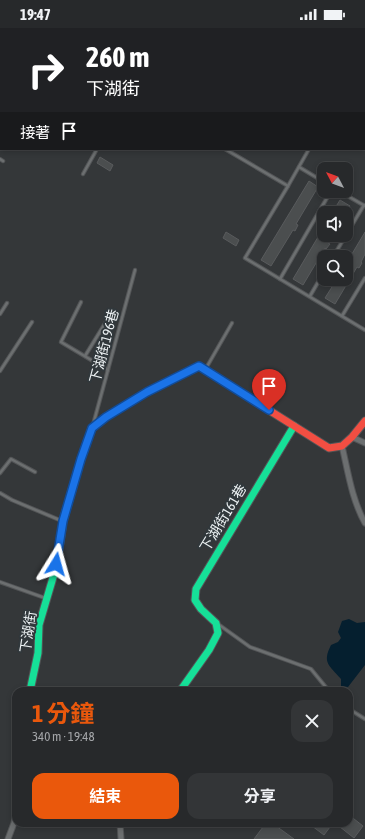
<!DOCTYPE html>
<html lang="zh-TW">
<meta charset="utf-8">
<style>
:root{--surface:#27292b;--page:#333537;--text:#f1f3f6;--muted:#a4a6a9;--line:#434547;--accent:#ea580c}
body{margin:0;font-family:"Asap Condensed","Noto Sans TC",sans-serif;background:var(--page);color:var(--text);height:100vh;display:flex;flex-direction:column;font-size:15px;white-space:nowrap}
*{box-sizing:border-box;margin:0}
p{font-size:13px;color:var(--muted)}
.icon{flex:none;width:22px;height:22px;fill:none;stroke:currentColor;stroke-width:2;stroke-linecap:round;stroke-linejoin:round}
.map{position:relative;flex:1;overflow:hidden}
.sheet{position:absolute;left:12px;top:659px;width:341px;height:140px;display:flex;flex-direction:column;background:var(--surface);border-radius:12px;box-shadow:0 2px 6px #0003,0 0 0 1px var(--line)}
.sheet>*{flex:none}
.banner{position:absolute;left:0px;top:0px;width:365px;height:122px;box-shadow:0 2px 6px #0003,0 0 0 1px var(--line);background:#202124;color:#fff;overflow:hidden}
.needle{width:26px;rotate:311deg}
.tools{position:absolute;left:317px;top:134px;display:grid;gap:8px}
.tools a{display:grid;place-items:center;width:36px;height:36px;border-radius:8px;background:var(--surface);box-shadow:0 2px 6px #0003,0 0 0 1px var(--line);font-size:20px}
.pin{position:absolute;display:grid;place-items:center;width:34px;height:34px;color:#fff;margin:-41px -17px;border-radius:50% 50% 50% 0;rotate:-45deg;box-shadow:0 0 4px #0007}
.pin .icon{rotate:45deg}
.me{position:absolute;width:44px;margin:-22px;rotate:8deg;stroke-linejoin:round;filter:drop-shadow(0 0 3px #0008)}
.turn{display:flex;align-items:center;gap:14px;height:84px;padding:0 20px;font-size:18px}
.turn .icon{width:52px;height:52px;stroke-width:2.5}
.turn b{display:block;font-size:28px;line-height:34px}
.then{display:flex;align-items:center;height:38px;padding:0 20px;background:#0003;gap:8px;font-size:15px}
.round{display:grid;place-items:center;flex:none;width:42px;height:42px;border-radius:12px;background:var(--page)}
.overview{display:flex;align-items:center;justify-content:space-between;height:68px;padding:0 20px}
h1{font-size:24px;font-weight:700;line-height:30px;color:var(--accent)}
.primary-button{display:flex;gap:8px;margin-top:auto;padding:8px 20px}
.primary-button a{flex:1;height:46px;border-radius:12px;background:var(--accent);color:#fff;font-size:16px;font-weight:700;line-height:46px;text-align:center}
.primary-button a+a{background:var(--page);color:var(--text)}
.status{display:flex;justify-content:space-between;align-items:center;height:28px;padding:0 20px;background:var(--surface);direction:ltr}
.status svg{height:11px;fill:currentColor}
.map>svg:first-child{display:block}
.water{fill:#051f2f}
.building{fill:#4b4e4f;stroke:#595b5d}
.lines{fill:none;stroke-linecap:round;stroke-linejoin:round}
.lane-casing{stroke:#535557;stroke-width:4.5}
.street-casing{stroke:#535557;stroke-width:7}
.fast-casing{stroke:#535557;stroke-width:9}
.jam-casing{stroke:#535557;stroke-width:9}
.lane{stroke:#6c6f70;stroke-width:2.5}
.street{stroke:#6c6f70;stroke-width:5}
.fast{stroke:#16e098;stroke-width:7}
.jam{stroke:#f24e42;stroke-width:7}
.route-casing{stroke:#114b97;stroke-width:10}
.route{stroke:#1a73e8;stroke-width:7}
.labels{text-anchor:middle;stroke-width:4;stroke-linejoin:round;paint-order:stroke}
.street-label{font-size:14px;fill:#eef3f5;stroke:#31383c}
</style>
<div class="status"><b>19:47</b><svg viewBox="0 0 49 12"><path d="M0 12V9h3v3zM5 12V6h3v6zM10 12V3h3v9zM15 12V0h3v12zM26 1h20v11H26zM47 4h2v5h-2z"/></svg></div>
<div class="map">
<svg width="365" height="811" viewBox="0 0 365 811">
<rect width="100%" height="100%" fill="#343739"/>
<path class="water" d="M 349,591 L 357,595 L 365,594 L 365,637 L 348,659 L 341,658 L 341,651 C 329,637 322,635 331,617 L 338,614 L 341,610 L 338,604 L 342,593 Z"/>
<g class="building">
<polygon points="100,129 113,137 110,143 97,135"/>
<polygon points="309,153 318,159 296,196 298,197 295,203 293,202 271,238 261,232"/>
<polygon points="340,172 350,178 346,185 332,185"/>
<polygon points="324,199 324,207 333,207 328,215 330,216 326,221 325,220 303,257 293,251"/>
<polygon points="226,204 239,212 236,218 223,210"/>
<polygon points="365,204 365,226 361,234 362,235 359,240 357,239 335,276 325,270 337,251 346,251 346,236"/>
<polygon points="349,787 363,798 354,810 335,795 349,795"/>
<polygon points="266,795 272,795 294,811 254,811"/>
<polygon points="308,795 333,795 324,807"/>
</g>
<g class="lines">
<g class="lane-casing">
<g id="lane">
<polyline points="19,0 21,1"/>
<polyline points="348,0 349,1"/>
<polyline points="39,1 40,0"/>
<polyline points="89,1 90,0"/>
<polyline points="112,1 112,0"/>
<polyline points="168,1 168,0"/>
<polyline points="364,22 365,20"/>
<polyline points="364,77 365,79"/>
<polyline points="364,95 365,95"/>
<polyline points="225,121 288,158 309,121"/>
<polyline points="0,131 3,133"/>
<polyline points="299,139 324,154"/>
<polyline points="83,146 97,121"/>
<polyline points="288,158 245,230 365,302"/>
<polyline points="339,163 365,178"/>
<polyline points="333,229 364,177"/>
<polyline points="280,251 331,163"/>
<polyline points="310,268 324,244"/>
<polyline points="81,274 61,314 108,342"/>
<polyline points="0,286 7,275"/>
<polyline points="342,288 365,250"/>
<polyline points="85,328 109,289"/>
<polyline points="205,342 232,295"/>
<polyline points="0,343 32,294"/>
<polyline points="93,397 135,242"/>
<polyline points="0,445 11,431 35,444"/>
<polyline points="0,465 12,472 62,493"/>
<polyline points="0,554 45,570"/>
<polyline points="218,596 250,619 311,641 329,663"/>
<polyline points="349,681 365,691"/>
</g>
</g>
<g class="street-casing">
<g id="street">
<polyline points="352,409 365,415"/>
<path d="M 342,418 C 348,444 352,472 365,495"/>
<polyline points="120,795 121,811"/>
<polyline points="8,811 14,795 16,784"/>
</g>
</g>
<g class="fast-casing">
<g id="fast">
<polyline points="30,663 38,625 39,597 57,536 63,493 81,431 92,400 106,389 147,364 199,338 256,374"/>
<polyline points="180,663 209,622 218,605 216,595 201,581 195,572 196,561 294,398"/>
</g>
</g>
<g class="jam-casing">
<polyline id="jam" points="256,374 329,420 342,418 352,409 365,393"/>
</g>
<use href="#lane" class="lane"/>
<use href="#street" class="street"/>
<use href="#fast" class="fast"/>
<use href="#jam" class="jam"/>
</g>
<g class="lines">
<g class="route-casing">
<polyline id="route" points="56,536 63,493 81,431 92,400 106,389 147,364 199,338 269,382"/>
</g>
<use href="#route" class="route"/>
</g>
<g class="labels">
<g class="street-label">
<text transform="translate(104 318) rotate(-75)" y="5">下湖街196巷</text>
<text transform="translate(223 490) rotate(-59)" y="5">下湖街161巷</text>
<text transform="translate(28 604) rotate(-81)" y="5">下湖街</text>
</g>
</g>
</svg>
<div class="tools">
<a><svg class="needle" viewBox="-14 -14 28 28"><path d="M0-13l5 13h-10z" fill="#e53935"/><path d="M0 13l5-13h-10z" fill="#a4a6a9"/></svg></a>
<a><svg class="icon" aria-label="sound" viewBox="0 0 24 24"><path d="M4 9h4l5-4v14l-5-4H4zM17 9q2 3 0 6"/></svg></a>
<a><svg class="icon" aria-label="search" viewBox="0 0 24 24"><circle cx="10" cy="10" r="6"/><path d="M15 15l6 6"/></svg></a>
</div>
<div class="pin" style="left:269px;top:382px;background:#d93025"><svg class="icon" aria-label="arrive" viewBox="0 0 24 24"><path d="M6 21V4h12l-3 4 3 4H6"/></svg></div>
<svg class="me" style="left:56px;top:536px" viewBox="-20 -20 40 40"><path d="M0-17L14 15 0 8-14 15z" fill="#1a73e8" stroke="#fff" stroke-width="4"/></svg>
<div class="banner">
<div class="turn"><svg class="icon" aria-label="right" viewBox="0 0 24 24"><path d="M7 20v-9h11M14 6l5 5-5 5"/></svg><div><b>260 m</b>下湖街</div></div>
<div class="then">接著<svg class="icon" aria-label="arrive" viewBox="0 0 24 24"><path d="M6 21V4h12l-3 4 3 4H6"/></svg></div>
</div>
<section class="sheet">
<div class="overview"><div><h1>1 分鐘</h1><p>340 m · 19:48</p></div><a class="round"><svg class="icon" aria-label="close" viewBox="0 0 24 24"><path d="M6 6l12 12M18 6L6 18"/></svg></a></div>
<div class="primary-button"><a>結束</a><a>分享</a></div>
</section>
</div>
